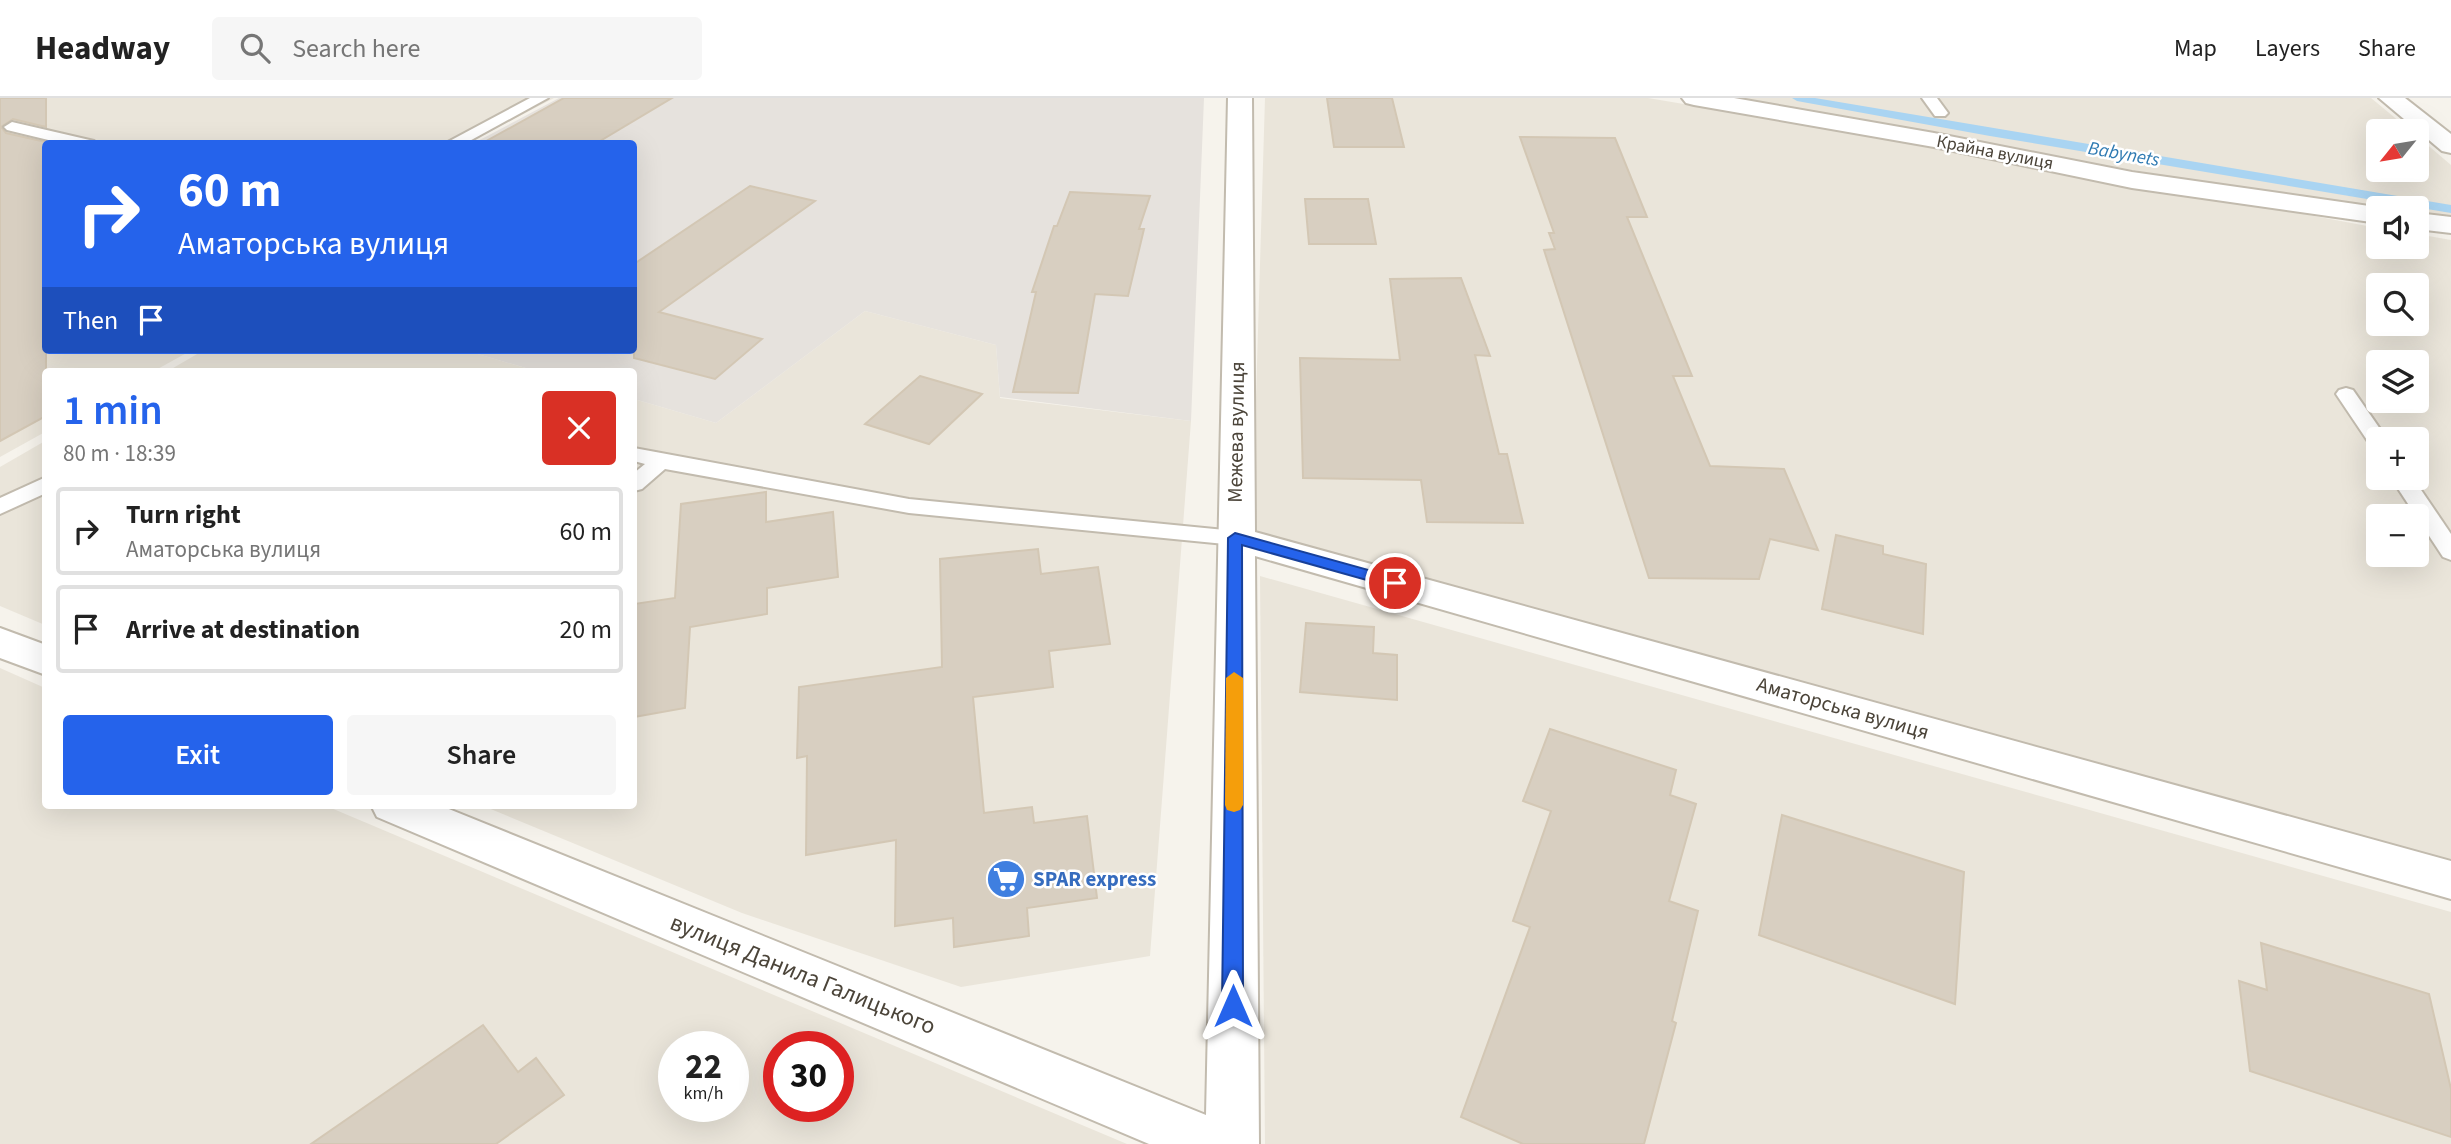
<!DOCTYPE html>
<meta charset="utf-8">
<style>
:root{--surface:#fff;--page:#f6f6f6;--text:#222;--muted:#767676;--line:#e0e0e0;--accent:#2563eb}
body{margin:0;font-family:"Source Sans 3",sans-serif;background:var(--page);color:var(--text);height:100vh;display:flex;flex-direction:column;font-size:26px;white-space:nowrap}
*{box-sizing:border-box;margin:0}
p{font-size:23px;color:var(--muted)}
.icon{flex:none;width:38px;height:38px;fill:none;stroke:currentColor;stroke-width:2;stroke-linecap:round;stroke-linejoin:round}
.map{position:relative;flex:1;overflow:hidden}
.drawer{position:absolute;left:42px;top:270px;width:595px;height:441px;display:flex;flex-direction:column;background:var(--surface);border-radius:7px;box-shadow:0 7px 28px #0002}
.drawer>*{flex:none}
.top-card{position:absolute;left:42px;top:42px;width:595px;height:214px;border-radius:7px;box-shadow:0 7px 28px #0002;background:#2563eb;color:#fff;overflow:hidden}
.needle{width:46px;rotate:240deg}
.tools{position:absolute;left:2366px;top:21px;display:grid;gap:14px}
.tools a{display:grid;place-items:center;width:63px;height:63px;border-radius:7px;background:var(--surface);box-shadow:0 7px 28px #0002;font-size:35px}
.speed{position:absolute;left:658px;top:933px;display:flex;gap:14px;font-size:35px;font-weight:700;text-align:center}
.speed>*{display:grid;place-content:center;width:91px;height:91px;border-radius:50%;background:var(--surface);box-shadow:0 7px 28px #0002;line-height:1}
.speed small{font-size:18px;font-weight:400}
.speed .limit{border:10px solid #d22;background:#fff;color:#111}
.pin{position:absolute;display:grid;place-items:center;width:60px;height:60px;color:#fff;margin:-30px;border:4px solid #fff;border-radius:50%;box-shadow:0 2px 7px #0007}
.me{position:absolute;width:77px;margin:-38px;rotate:0deg;stroke-linejoin:round;filter:drop-shadow(0 0 5px #0008)}
.turn{display:flex;align-items:center;gap:24px;height:147px;padding:0 21px;font-size:32px}
.turn .icon{width:91px;height:91px;stroke-width:2.5}
.turn b{display:block;font-size:49px;line-height:60px}
.then{display:flex;align-items:center;height:66px;padding:0 21px;background:#0003;gap:14px;font-size:26px}
.round{display:grid;place-items:center;flex:none;width:74px;height:74px;border-radius:7px;background:var(--page)}
.headline{display:flex;align-items:center;justify-content:space-between;height:119px;padding:0 21px}
h1{font-size:42px;font-weight:600;line-height:52px;color:var(--accent)}
.primary-button{display:flex;gap:14px;margin-top:auto;padding:14px 21px}
.primary-button a{flex:1;height:80px;border-radius:7px;background:var(--accent);color:#fff;font-size:28px;font-weight:600;line-height:80px;text-align:center}
.primary-button a+a{background:var(--page);color:var(--text)}
ul{padding:0;list-style:none}
li{display:flex;align-items:center;gap:21px;height:88px;margin:0 14px 10px;padding:0 7px;border:4px solid var(--line);border-radius:7px}
li div{flex:1}
li b{display:block;font-size:26px}
li em{font-style:normal}
header{display:flex;align-items:center;gap:42px;box-sizing:border-box;height:98px;padding:0 35px;background:var(--surface);border-bottom:2px solid var(--line)}
header strong{font-size:33px}
nav{display:flex;gap:38px;margin-inline-start:auto;font-size:24px}
.search{width:490px;height:63px;background:var(--page);display:flex;align-items:center;gap:18px;box-sizing:border-box;padding:0 24px;border-radius:7px;color:var(--muted);font-size:26px}
.map>svg:first-child{display:block}
.residential{fill:#eae5da;fill-rule:evenodd}
.industrial{fill:#e6e2dd}
.lines{fill:none;stroke-linecap:round;stroke-linejoin:round}
.stream{fill:#a9d4f2;fill-rule:evenodd}
.building{fill:#d8cfc1;stroke:#d3c7b4;stroke-width:2}
.service-casing{stroke:#c2bbae;stroke-width:4}
.minor-casing{stroke:#c2bbae;stroke-width:4}
.service{fill:#fff;fill-rule:evenodd}
.minor{fill:#fff;fill-rule:evenodd}
.route{fill:#2563eb;stroke:#184099;stroke-width:2}
.slow{fill:#f59e0b}
.labels{text-anchor:middle;stroke-width:5;stroke-linejoin:round;paint-order:stroke}
.far-street-label{font-size:18px;fill:#4b4439;stroke:#fff}
.far-water-label{font-size:19px;font-style:italic;fill:#2e7ab2;stroke:#fff}
.street-label{font-size:21px;fill:#4b4439;stroke:#fff}
.shop-label{font-size:21px;font-weight:bold;fill:#366cbe;stroke:#fff;text-anchor:start}
.near-street-label{font-size:24px;fill:#4b4439;stroke:#fff}
</style>
<header>
<strong>Headway</strong>
<div class="search"><svg class="icon" aria-label="search" viewBox="0 0 24 24"><circle cx="10" cy="10" r="6"/><path d="M15 15l6 6"/></svg>Search here</div>
<nav><a>Map</a><a>Layers</a><a>Share</a></nav>
</header>
<div class="map">
<svg width="2451" height="1046" viewBox="0 0 2451 1046">
<rect width="100%" height="100%" fill="#f6f3ec"/>
<g class="residential">
<polygon points="0,0 554,0 468,45 46,46 46,252 192,252 154,273 46,273 45,334 0,359"/>
<path d="M 1265,0 L 1648,0 L 2000,59 L 2378,130 L 2378,149 L 2417,149 L 2417,136 L 2451,142 L 2451,768 L 1252,432 ZM 2378,187 L 2417,187 L 2417,226 L 2378,226 ZM 2378,264 L 2417,264 L 2417,303 L 2378,303 ZM 2378,341 L 2417,341 L 2417,380 L 2378,380 ZM 2378,418 L 2417,418 L 2417,457 L 2378,457 Z"/>
<polygon points="1713,0 2371,0 2411,33 2378,33 2378,72 2417,72 2417,38 2451,67 2451,123 2417,117 2417,110 2378,112 2244,91"/>
<polygon points="865,213 996,247 1000,300 1191,323 1150,858 961,889 742,815 481,707 634,707 634,301 716,325"/>
<polygon points="204,252 464,252 536,273 168,273"/>
<polygon points="45,343 45,527 0,508 0,369"/>
<polygon points="1260,478 2451,814 2451,1046 1265,1046"/>
<path d="M 0,570 L 45,590 L 46,707 L 324,707 L 1127,1046 L 0,1046 ZM 674,948 L 733,948 L 733,1008 L 674,1008 ZM 779,948 L 838,948 L 838,1008 L 779,1008 Z"/>
</g>
<polygon class="industrial" points="559,0 1204,0 1191,323 1000,299 996,247 865,213 716,325 634,301 634,273 536,273 464,252 634,252 634,46 474,45"/>
<g class="lines">
<polygon class="stream" points="1792,0 1815,0 2451,107 2451,115 1990,38 1797,3"/>
</g>
<g class="building">
<polygon points="0,0 46,0 46,29 13,21 1,29 6,35 46,44 46,318 0,343"/>
<polygon points="564,0 672,0 595,46 481,46"/>
<polygon points="1327,0 1392,0 1404,49 1334,49"/>
<polygon points="1520,39 1615,40 1647,119 1627,119 1692,278 1673,278 1710,368 1784,371 1818,452 1770,441 1759,481 1649,480 1544,152 1555,151 1549,135 1554,135"/>
<polygon points="750,88 815,103 659,214 762,241 715,281 634,260 634,166"/>
<polygon points="1070,94 1150,98 1139,131 1144,131 1128,198 1095,196 1078,295 1013,294 1036,194 1032,194 1054,128 1057,128"/>
<polygon points="1305,101 1368,101 1376,146 1309,146"/>
<polygon points="1461,180 1490,258 1475,257 1499,356 1507,356 1523,425 1427,424 1421,382 1303,380 1300,260 1400,262 1390,181"/>
<polygon points="920,278 982,296 929,346 865,326"/>
<polygon points="766,394 766,424 833,414 838,479 767,490 767,516 690,529 685,610 634,619 634,506 675,500 681,406"/>
<polygon points="1836,437 1883,448 1883,456 1926,466 1923,536 1822,511"/>
<polygon points="1038,451 1041,476 1098,469 1110,546 1049,553 1053,589 973,599 984,715 1032,709 1034,725 1087,718 1097,800 1027,810 1029,838 954,849 953,820 895,828 896,742 806,757 807,658 797,660 799,589 942,569 940,461"/>
<polygon points="1306,525 1374,529 1373,555 1397,557 1397,602 1300,594"/>
<polygon points="1550,631 1676,672 1670,697 1696,706 1669,803 1698,813 1672,923 1676,925 1644,1046 1523,1046 1461,1019 1530,829 1513,823 1551,713 1523,703"/>
<polygon points="1782,717 1964,774 1955,906 1759,837"/>
<polygon points="2261,845 2429,896 2451,991 2451,1039 2250,973 2239,883 2267,892"/>
<polygon points="483,927 518,974 536,960 564,997 496,1046 311,1046"/>
</g>
<g class="lines">
<g class="service-casing">
<g id="service">
<polygon points="530,0 548,0 464,46 444,46"/>
<polygon points="1922,0 1937,0 1948,15 1945,18 1935,18"/>
<polygon points="12,24 94,43 95,46 65,46 7,32 4,29"/>
<polygon points="2346,290 2353,292 2387,341 2378,341 2378,350 2371,348 2336,296 2339,292"/>
<polygon points="634,350 909,401 1235,433 1243,435 1246,440 1243,445 1235,447 909,415 665,371 642,391 634,393 634,375 645,366 634,363"/>
<polygon points="46,379 46,395 0,416 0,400"/>
<polygon points="2391,380 2413,380 2451,436 2451,462 2443,459"/>
</g>
</g>
<g class="minor-casing">
<g id="minor">
<polygon points="1228,0 1252,0 1255,434 2451,763 2451,801 1255,458 1259,1046 1149,1046 377,719 371,707 439,707 1206,1017"/>
<polygon points="1682,0 1734,0 1934,35 2132,74 2383,110 2378,110 2378,125 2132,90 1934,49 1694,7 1686,5"/>
<polygon points="2379,0 2405,0 2451,36 2451,55 2442,53"/>
<polygon points="2417,115 2451,119 2451,135 2417,131"/>
<polygon points="0,530 46,547 46,577 0,560"/>
</g>
</g>
<use href="#service" class="service"/>
<use href="#minor" class="minor"/>
</g>
<polygon class="route" points="1235,435 1401,481 1403,485 1395,490 1242,447 1243,908 1240,915 1233,917 1225,915 1222,908 1228,440"/>
<polygon class="slow" points="1234,574 1243,580 1243,707 1240,712 1234,714 1227,712 1225,707 1226,580"/>
<defs>
<g id="supermarket-disc" transform="scale(2.0125)"><circle r="9.5" fill="#3f7fe0" stroke="#fff"/><path d="M-6-5.5h2.5l.6 2H6L4.5 2H-2.5L-4.4-4H-6ZM-1.5 3.2a1.3 1.3 0 1 0 .1 0ZM3 3.2a1.3 1.3 0 1 0 .1 0Z" fill="#fff"/></g>
</defs>
<g fill-rule="evenodd">
<use href="#supermarket-disc" x="1006" y="781"/>
</g>
<g class="labels">
<g class="far-street-label">
<text transform="translate(1995 54) rotate(11)" y="6">Крайна вулиця</text>
</g>
<g class="far-water-label">
<text transform="translate(2124 55) rotate(10)" y="7">Babynets</text>
</g>
<g class="street-label">
<text transform="translate(1236 334) rotate(-89)" y="7">Межева вулиця</text>
<text transform="translate(1843 610) rotate(16)" y="7">Аматорська вулиця</text>
</g>
<g class="shop-label">
<text x="1033" y="788">SPAR express</text>
</g>
<g class="near-street-label">
<text transform="translate(803 876) rotate(22)" y="8">вулиця Данила Галицького</text>
</g>
</g>
</svg>
<div class="tools">
<a><svg class="needle" viewBox="-14 -14 28 28"><path d="M0-13l5 13h-10z" fill="#e53935"/><path d="M0 13l5-13h-10z" fill="#767676"/></svg></a>
<a><svg class="icon" aria-label="sound" viewBox="0 0 24 24"><path d="M4 9h4l5-4v14l-5-4H4zM17 9q2 3 0 6"/></svg></a>
<a><svg class="icon" aria-label="search" viewBox="0 0 24 24"><circle cx="10" cy="10" r="6"/><path d="M15 15l6 6"/></svg></a>
<a><svg class="icon" aria-label="layers" viewBox="0 0 24 24"><path d="M12 4l9 5-9 5-9-5zM3 14l9 5 9-5"/></svg></a>
<a>+</a>
<a>−</a>
</div>
<div class="speed"><div>22<small>km/h</small></div><div class="limit">30</div></div>
<div class="pin" style="left:1395px;top:485px;background:#d93025"><svg class="icon" aria-label="arrive" viewBox="0 0 24 24"><path d="M6 21V4h12l-3 4 3 4H6"/></svg></div>
<svg class="me" style="left:1233px;top:908px" viewBox="-20 -20 40 40"><path d="M0-17L14 15 0 8-14 15z" fill="#2563eb" stroke="#fff" stroke-width="4"/></svg>
<div class="top-card">
<div class="turn"><svg class="icon" aria-label="right" viewBox="0 0 24 24"><path d="M7 20v-9h11M14 6l5 5-5 5"/></svg><div><b>60 m</b>Аматорська вулиця</div></div>
<div class="then">Then<svg class="icon" aria-label="arrive" viewBox="0 0 24 24"><path d="M6 21V4h12l-3 4 3 4H6"/></svg></div>
</div>
<section class="drawer">
<div class="headline"><div><h1>1 min</h1><p>80 m · 18:39</p></div><a class="round" style="background:#d93025;color:#fff"><svg class="icon" aria-label="close" viewBox="0 0 24 24"><path d="M6 6l12 12M18 6L6 18"/></svg></a></div>
<ul>
<li><svg class="icon" aria-label="right" viewBox="0 0 24 24"><path d="M7 20v-9h11M14 6l5 5-5 5"/></svg><div><b>Turn right</b><p>Аматорська вулиця</p></div><em>60 m</em></li>
<li><svg class="icon" aria-label="arrive" viewBox="0 0 24 24"><path d="M6 21V4h12l-3 4 3 4H6"/></svg><div><b>Arrive at destination</b></div><em>20 m</em></li>
</ul>
<div class="primary-button"><a>Exit</a><a>Share</a></div>
</section>
</div>
